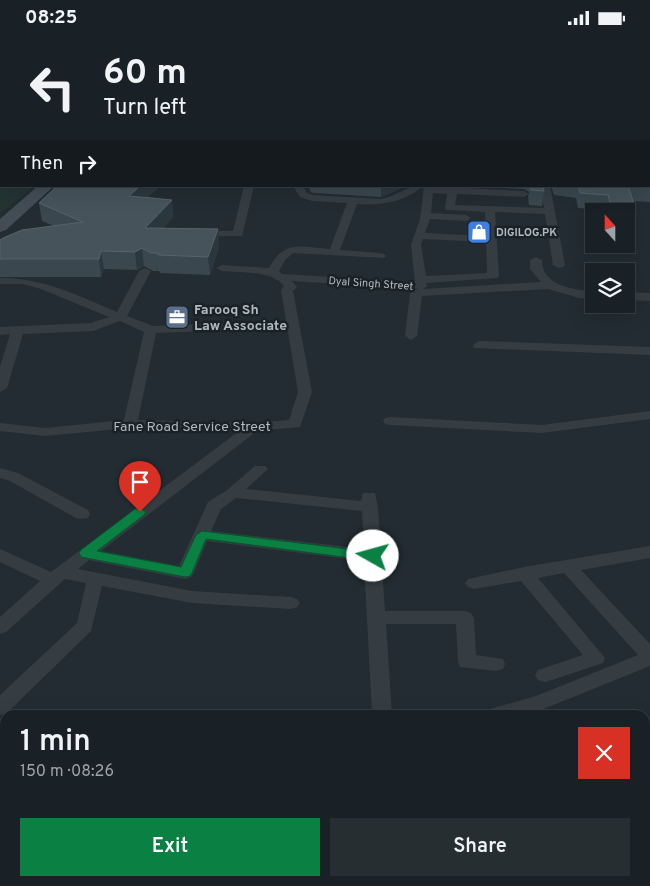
<!DOCTYPE html>
<meta charset="utf-8">
<style>
:root{--surface:#1a2126;--page:#272e32;--text:#f1f3f6;--muted:#9fa3a7;--line:#383e43;--accent:#0b8043}
body{margin:0;font-family:Overpass,sans-serif;background:var(--page);color:var(--text);height:100vh;display:flex;flex-direction:column;font-size:19px;white-space:nowrap}
*{box-sizing:border-box;margin:0}
p{font-size:16px;color:var(--muted)}
.icon{flex:none;width:28px;height:28px;fill:none;stroke:currentColor;stroke-width:2;stroke-linecap:round;stroke-linejoin:round}
.map{position:relative;flex:1;overflow:hidden}
.drawer{position:absolute;left:0px;top:675px;width:650px;height:176px;display:flex;flex-direction:column;background:var(--surface);border-radius:15px 15px 0 0;box-shadow:0 5px 20px #0002,0 0 0 1px var(--line)}
.drawer>*{flex:none}
.top-card{position:absolute;left:0px;top:0px;width:650px;height:152px;box-shadow:0 5px 20px #0002,0 0 0 1px var(--line);background:#1a2126;color:var(--text);overflow:hidden}
.needle{width:32px;rotate:339deg}
.buttons{position:absolute;left:585px;top:168px;display:grid;gap:10px}
.buttons a{display:grid;place-items:center;width:50px;height:50px;border-radius:0px;background:var(--surface);box-shadow:0 5px 20px #0002,0 0 0 1px var(--line);font-size:25px}
.pin{position:absolute;display:grid;place-items:center;width:42px;height:42px;color:#fff;margin:-51px -21px;border-radius:50% 50% 50% 0;rotate:-45deg;box-shadow:0 0 5px #0007}
.pin .icon{rotate:45deg}
.me{position:absolute;width:55px;margin:-28px;rotate:277deg;stroke-linejoin:round;filter:drop-shadow(0 0 4px #0008)}
.turn{display:flex;align-items:center;gap:18px;height:105px;padding:0 20px;font-size:22px}
.turn .icon{width:65px;height:65px;stroke-width:2.5}
.turn b{display:block;font-size:35px;line-height:42px}
.then{display:flex;align-items:center;height:48px;padding:0 20px;background:#0003;gap:10px;font-size:19px}
.round{display:grid;place-items:center;flex:none;width:52px;height:52px;border-radius:0px;background:var(--page)}
.summary{display:flex;align-items:center;justify-content:space-between;height:85px;padding:0 20px}
h1{font-size:30px;font-weight:600;line-height:38px}
.action{display:flex;gap:10px;margin-top:auto;padding:10px 20px}
.action a{flex:1;height:58px;border-radius:0px;background:var(--accent);color:#fff;font-size:20px;font-weight:600;line-height:58px;text-align:center}
.action a+a{background:var(--page);color:var(--text)}
.status{display:flex;justify-content:space-between;align-items:center;height:35px;padding:0 25px;background:var(--surface);direction:ltr}
.status svg{height:14px;fill:currentColor}
.map>svg:first-child{display:block}
.green{fill:#233433}
.lines{fill:none;stroke-linecap:round;stroke-linejoin:round}
.street{fill:#353d43;fill-rule:evenodd}
.secondary{fill:#434d56;fill-rule:evenodd}
.primary{fill:#535d63;fill-rule:evenodd}
.wall{fill:#3a474f}
.shaded-wall{fill:#2b373e}
.building{fill:#46535b;stroke:#57636b}
.route{fill:#0b8043;stroke:#07532c}
.labels{text-anchor:middle;stroke-width:5;stroke-linejoin:round;paint-order:stroke}
.far-poi-label{font-size:11px;font-weight:bold;fill:#afb9c0;stroke:#1a2228;text-anchor:start}
.far-street-label{font-size:11px;fill:#afb9c0;stroke:#1a2228}
.poi-label{font-size:14px;font-weight:bold;fill:#afb9c0;stroke:#1a2228;text-anchor:start}
.street-label{font-size:14px;fill:#afb9c0;stroke:#1a2228}
</style>
<div class="status"><b>08:25</b><svg viewBox="0 0 49 12"><path d="M0 12V9h3v3zM5 12V6h3v6zM10 12V3h3v9zM15 12V0h3v12zM26 1h20v11H26zM47 4h2v5h-2z"/></svg></div>
<div class="map">
<svg width="650" height="851" viewBox="0 0 650 851">
<rect width="100%" height="100%" fill="#222c32"/>
<polygon class="green" points="0,116 1,151 34,151 0,179"/>
<g class="lines">
<g class="street">
<polygon points="499,0 511,0 511,1 500,1"/>
<polygon points="551,0 561,0 561,1 552,1"/>
<polygon points="622,0 650,0 650,2 623,1"/>
<rect x="649" y="20" width="1" height="5"/>
<rect x="649" y="33" width="1" height="4"/>
<rect x="649" y="47" width="1" height="4"/>
<rect x="649" y="75" width="1" height="4"/>
<rect x="649" y="113" width="1" height="6"/>
<polygon points="244,151 254,151 242,201 197,201 196,199 197,197 201,196 233,196"/>
<path d="M 293,151 L 303,151 L 307,158 L 313,160 L 381,164 C 398,161 404,151 423,151 C 404,168 381,170 357,169 L 340,215 L 380,218 L 384,219 L 386,221 L 384,223 L 293,218 L 285,225 L 279,236 L 282,239 L 415,247 L 411,210 L 420,184 L 424,151 L 524,156 L 529,159 L 524,162 L 457,159 L 455,170 L 544,173 L 540,151 L 550,151 L 565,230 L 563,232 L 559,233 L 553,230 L 545,179 L 495,177 L 499,241 L 497,243 L 426,248 L 427,251 L 423,254 L 541,247 L 530,234 L 530,225 L 536,222 L 542,225 C 542,251 573,255 594,256 L 594,264 L 579,263 L 548,254 L 422,261 L 417,301 L 411,305 L 405,301 L 410,258 L 412,256 L 419,254 L 292,246 L 297,252 L 293,256 L 312,357 L 300,392 L 257,396 L 101,516 L 179,531 L 208,467 L 227,455 L 255,431 L 265,431 L 268,434 L 246,454 L 361,466 L 363,458 L 375,458 L 378,472 L 385,576 L 465,576 L 471,578 L 474,583 L 476,620 L 503,624 L 505,629 L 503,634 L 496,636 L 460,632 L 458,627 L 456,589 L 386,589 L 392,680 L 372,680 L 364,526 L 207,506 L 194,538 L 191,542 L 185,544 L 89,525 L 78,534 L 192,556 L 291,562 L 297,564 L 300,568 L 297,572 L 291,574 L 192,568 L 102,551 L 91,596 L 7,678 L 0,680 L 0,660 L 77,588 L 86,548 L 65,544 L 6,597 L 0,599 L 0,582 L 40,546 L 0,527 L 0,514 L 51,537 L 239,396 L 130,393 L 45,401 L 0,396 L 0,388 L 45,393 L 124,385 L 144,297 L 120,286 L 93,296 L 23,299 L 7,353 L 0,357 L 0,332 L 10,299 L 0,300 L 0,292 L 91,288 L 109,282 L 41,254 L 23,249 L 0,249 L 0,243 C 45,243 76,260 117,277 L 139,236 L 145,233 L 151,236 L 127,281 L 153,291 L 266,287 L 268,290 L 262,294 L 156,298 L 138,385 L 253,388 L 289,385 L 298,357 L 281,255 L 284,251 C 271,235 242,238 222,236 L 216,233 L 222,230 L 269,233 C 284,204 302,212 330,214 L 347,168 L 312,166 L 300,162 ZM 433,158 L 447,159 L 445,173 L 446,175 L 485,177 L 486,201 L 425,198 L 430,184 L 466,186 L 471,183 L 466,180 L 431,178 ZM 423,204 L 486,207 L 487,238 L 426,241 L 421,210 ZM 236,463 L 362,476 L 364,514 L 211,496 L 221,474 Z"/>
<polygon points="626,257 650,258 650,266 626,265"/>
<polygon points="479,306 650,312 650,320 474,313 473,310"/>
<polygon points="650,376 650,384 542,398 390,390 385,389 383,386 385,383 390,382 542,390"/>
<polygon points="0,433 18,438 88,475 90,479 88,483 82,484 76,483 8,445 0,443"/>
<polygon points="650,511 650,523 581,535 650,609 650,631 541,675 524,680 487,680 490,674 536,661 638,620 564,538 538,543 605,623 603,628 552,645 545,647 538,645 535,640 538,635 583,620 521,546 474,554 468,552 465,548 468,544 524,532"/>
<polygon points="5,824 5,846 0,847 0,825"/>
<polygon points="11,846 35,846 37,851 13,851"/>
<polygon points="191,846 215,846 213,851 189,851"/>
</g>
<g class="secondary">
<rect x="93" y="0" width="10" height="1"/>
<polygon points="38,151 54,151 6,195 0,197 0,184"/>
<polygon points="0,700 5,702 5,728 0,726"/>
<polygon points="645,831 650,832 650,851 555,851 557,846 645,846"/>
<polygon points="312,846 405,846 407,851 314,851"/>
</g>
<g class="primary">
<rect x="0" y="58" width="1" height="8"/>
<polygon points="650,119 650,129 649,129 649,120"/>
</g>
</g>
<g class="wall">
<polygon points="0,0 30,0 22,1 1,1 1,48 0,47"/>
<rect x="649" y="83" width="1" height="29"/>
<polygon points="1,97 1,114 0,114 0,98"/>
<polygon points="650,129 650,167 633,166 635,172 632,187 626,187 626,176 606,176 606,175 578,173 576,163 554,160 551,151 649,151"/>
<polygon points="57,151 160,151 148,162 172,165 173,182 163,193 219,212 210,240 160,238 159,236 153,236 144,231 137,235 104,234 101,242 0,242 0,205 54,191 42,186 39,168"/>
<polygon points="308,151 406,151 381,162 314,158 311,157"/>
<polygon points="467,151 543,151 544,156 542,171 529,170 528,162 529,157 524,154"/>
</g>
<g class="shaded-wall">
<polygon points="0,0 30,0 22,1 1,1"/>
<polygon points="140,151 160,151 131,178 129,161"/>
<polygon points="381,151 406,151 381,162"/>
<polygon points="172,165 173,182 147,210 145,193"/>
<polygon points="218,194 219,212 210,240 208,222"/>
<polygon points="142,213 144,231 137,235 135,217"/>
<polygon points="101,216 104,234 101,242 99,224"/>
</g>
<g class="building">
<polygon points="0,0 8,0 10,1 1,1 1,36 0,36"/>
<polygon points="190,0 323,0 326,1 191,1"/>
<rect x="649" y="83" width="1" height="16"/>
<polygon points="649,129 650,129 650,152 641,151 649,151"/>
<polygon points="57,151 140,151 129,161 172,165 145,193 218,194 208,222 158,220 158,218 151,218 142,213 135,217 101,216 99,224 0,224 0,205 3,203 22,195 83,187 39,168"/>
<polygon points="530,151 543,151 544,156 531,155"/>
<polygon points="578,151 628,151 635,172 611,171 608,160 580,158"/>
</g>
<polygon class="route" points="140,473 146,477 144,480 97,516 181,532 196,500 202,496 373,517 379,521 373,526 206,504 192,538 190,541 185,542 81,522 79,518 81,515 135,474"/>
<defs>
<g id="shop-square" transform="scale(1.25)"><rect x="-9" y="-9" width="18" height="18" rx="4" fill="#3f7fe0" stroke="#1a2228"/><path d="M-5-2.5h2.3a2.7 3.5 0 0 1 5.4 0H5L5.5 6h-11ZM-1.5-2.5h3a1.5 2.3 0 0 0-3 0Z" fill="#fff"/></g>
<g id="office-square" transform="scale(1.25)"><rect x="-9" y="-9" width="18" height="18" rx="4" fill="#5c6f8a" stroke="#1a2228"/><path d="M-6-3h4V-5.5h4V-3h4V5H-6ZM-1-4.5V-3h2v-1.5ZM-6 0V1H6V0Z" fill="#fff"/></g>
</defs>
<g fill-rule="evenodd">
<use href="#shop-square" x="479" y="197"/>
<use href="#office-square" x="177" y="282"/>
</g>
<g class="labels">
<g class="far-poi-label">
<text x="496" y="201">DIGILOG.PK</text>
</g>
<g class="far-street-label">
<text transform="translate(371 248) rotate(4)" y="4">Dyal Singh Street</text>
</g>
<g class="poi-label">
<text x="194" y="279">Farooq Sh<tspan x="194" dy="16">Law Associate</tspan></text>
</g>
<g class="street-label">
<text x="192" y="396">Fane Road Service Street</text>
</g>
</g>
</svg>
<div class="buttons">
<a><svg class="needle" viewBox="-14 -14 28 28"><path d="M0-13l5 13h-10z" fill="#e53935"/><path d="M0 13l5-13h-10z" fill="#9fa3a7"/></svg></a>
<a><svg class="icon" aria-label="layers" viewBox="0 0 24 24"><path d="M12 4l9 5-9 5-9-5zM3 14l9 5 9-5"/></svg></a>
</div>
<div class="pin" style="left:140px;top:477px;background:#d93025"><svg class="icon" aria-label="arrive" viewBox="0 0 24 24"><path d="M6 21V4h12l-3 4 3 4H6"/></svg></div>
<svg class="me" style="left:373px;top:521px" viewBox="-20 -20 40 40"><circle r="19" fill="#fff"/><path d="M0-13L10 11 0 6-10 11z" fill="#0b8043"/></svg>
<div class="top-card">
<div class="turn"><svg class="icon" aria-label="left" viewBox="0 0 24 24"><path d="M17 20v-9H6M10 6l-5 5 5 5"/></svg><div><b>60 m</b>Turn left</div></div>
<div class="then">Then<svg class="icon" aria-label="right" viewBox="0 0 24 24"><path d="M7 20v-9h11M14 6l5 5-5 5"/></svg></div>
</div>
<section class="drawer">
<div class="summary"><div><h1>1 min</h1><p>150 m · 08:26</p></div><a class="round" style="background:#d93025;color:#fff"><svg class="icon" aria-label="close" viewBox="0 0 24 24"><path d="M6 6l12 12M18 6L6 18"/></svg></a></div>
<div class="action"><a>Exit</a><a>Share</a></div>
</section>
</div>
